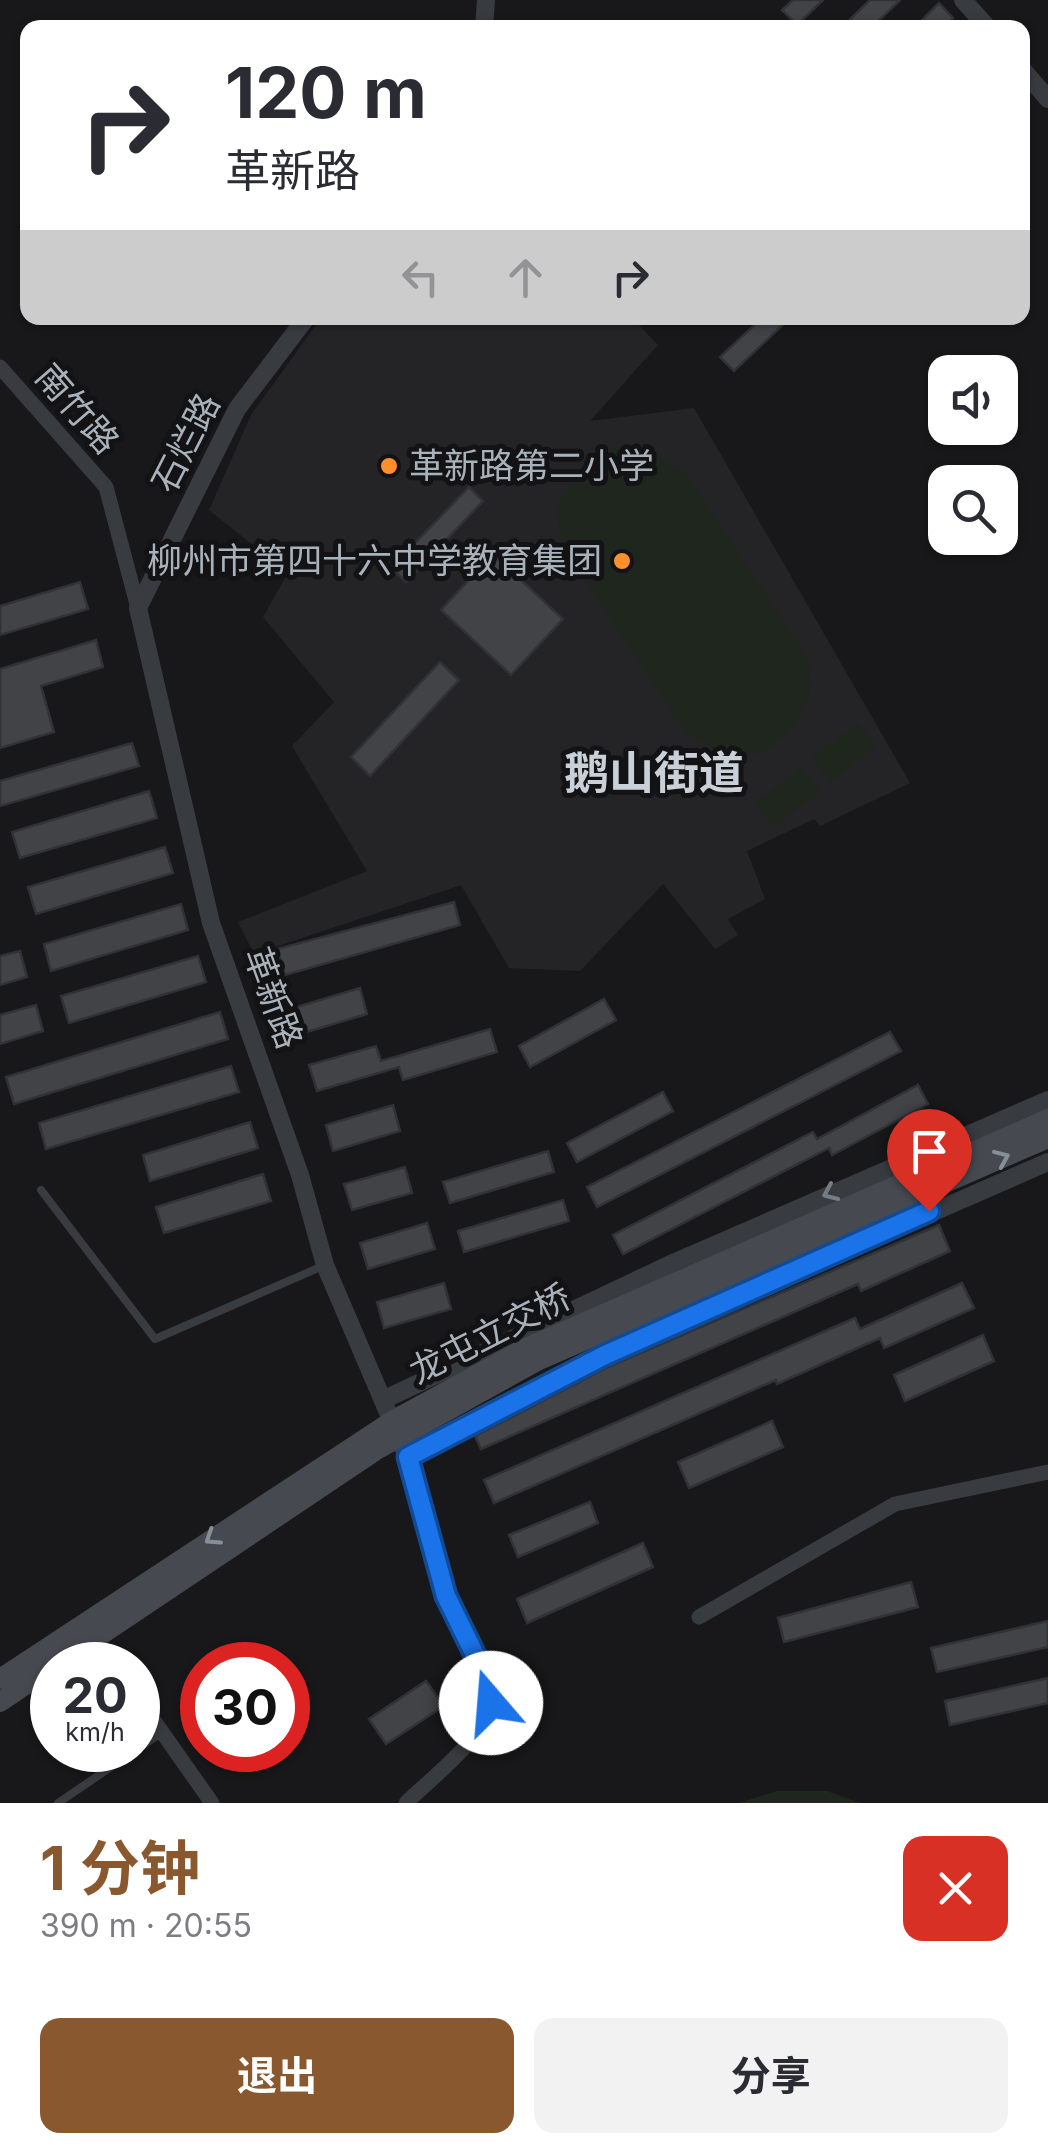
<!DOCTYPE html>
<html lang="zh">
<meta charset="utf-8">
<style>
:root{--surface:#fff;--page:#f2f2f3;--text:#2b2b33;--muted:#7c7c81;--accent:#8a582f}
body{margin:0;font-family:Inter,"Noto Sans SC",sans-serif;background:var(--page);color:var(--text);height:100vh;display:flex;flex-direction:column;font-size:38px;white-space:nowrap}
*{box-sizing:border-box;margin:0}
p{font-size:32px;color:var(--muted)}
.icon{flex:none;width:55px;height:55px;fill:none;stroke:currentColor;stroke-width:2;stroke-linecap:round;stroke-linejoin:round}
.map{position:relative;height:1803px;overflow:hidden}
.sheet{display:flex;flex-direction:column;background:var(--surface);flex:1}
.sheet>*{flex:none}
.top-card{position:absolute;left:20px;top:20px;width:1010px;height:305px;border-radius:20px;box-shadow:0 2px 8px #0004;background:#fff;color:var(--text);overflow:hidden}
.buttons{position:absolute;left:928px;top:355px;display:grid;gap:20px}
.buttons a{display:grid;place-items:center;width:90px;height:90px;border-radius:20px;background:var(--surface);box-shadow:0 2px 8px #0004;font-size:50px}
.speed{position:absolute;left:30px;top:1642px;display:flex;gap:20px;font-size:50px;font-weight:700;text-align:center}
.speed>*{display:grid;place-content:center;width:130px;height:130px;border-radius:50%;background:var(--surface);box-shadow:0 2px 8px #0004;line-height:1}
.speed small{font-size:25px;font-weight:400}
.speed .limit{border:15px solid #d22;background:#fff;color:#111}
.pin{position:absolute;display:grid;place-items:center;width:85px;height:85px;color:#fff;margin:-102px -42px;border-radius:50% 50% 50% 0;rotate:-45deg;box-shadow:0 0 10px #0007}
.pin .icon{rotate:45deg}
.me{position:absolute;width:110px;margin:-55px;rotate:342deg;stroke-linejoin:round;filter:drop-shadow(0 0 8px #0008)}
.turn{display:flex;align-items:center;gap:35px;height:210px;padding:0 40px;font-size:45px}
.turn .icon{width:130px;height:130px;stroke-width:2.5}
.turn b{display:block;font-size:70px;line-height:85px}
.lanes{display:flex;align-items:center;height:95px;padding:0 40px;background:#0003;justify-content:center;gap:50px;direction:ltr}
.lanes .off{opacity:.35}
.round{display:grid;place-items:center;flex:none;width:105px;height:105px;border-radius:20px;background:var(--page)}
.headline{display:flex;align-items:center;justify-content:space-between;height:170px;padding:0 40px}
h1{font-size:60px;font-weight:700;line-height:75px;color:var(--accent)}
.cta{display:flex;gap:20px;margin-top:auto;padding:20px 40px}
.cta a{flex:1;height:115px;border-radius:20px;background:var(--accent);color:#fff;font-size:40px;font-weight:700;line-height:115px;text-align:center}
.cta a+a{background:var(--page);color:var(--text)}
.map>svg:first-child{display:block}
.built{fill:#242427}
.green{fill:#1e261d}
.building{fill:#424347;stroke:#323236;stroke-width:2.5}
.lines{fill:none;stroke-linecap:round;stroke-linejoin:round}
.service{stroke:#383b40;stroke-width:8}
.minor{stroke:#383b40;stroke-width:15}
.tertiary{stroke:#383b40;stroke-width:18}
.secondary{stroke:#464a50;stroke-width:20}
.oneway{stroke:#868e96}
.oneway2{stroke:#767c84}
.route-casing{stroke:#114b97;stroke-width:25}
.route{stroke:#1a73e8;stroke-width:18}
.poi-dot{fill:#ff8f2b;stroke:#131315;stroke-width:4}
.labels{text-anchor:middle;stroke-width:10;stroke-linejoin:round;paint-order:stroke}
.street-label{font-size:35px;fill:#a9b2bb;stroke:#131315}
.poi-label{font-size:35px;fill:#a9b2bb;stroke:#131315;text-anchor:start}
.district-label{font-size:45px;font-weight:bold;fill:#cad0d7;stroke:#131315}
</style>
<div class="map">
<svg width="1048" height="1803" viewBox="0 0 1048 1803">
<rect width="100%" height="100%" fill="#18181a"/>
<polygon class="built" points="321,318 632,318 658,345 590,421 694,408 910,783 820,826 814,819 747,851 765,899 728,919 738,935 715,949 663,884 580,971 509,968 461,885 254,954 238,922 367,871 292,746 334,702 263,617 288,573 209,510 251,415"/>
<g class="green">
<polygon points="614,445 655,454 688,476 808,660 810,693 795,726 763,753 727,755 686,733 562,546 556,503"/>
<polygon points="858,722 877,746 831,782 812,758"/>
<polygon points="801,767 820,791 774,827 755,803"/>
<polygon points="777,1791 827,1791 861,1803 738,1803"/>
</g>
<g class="building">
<polygon points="793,0 823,0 797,25 782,10"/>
<polygon points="870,0 900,0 871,28 841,28"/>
<polygon points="939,3 953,18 944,28 914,28"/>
<polygon points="762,318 790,318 734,371 720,357"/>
<polygon points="469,487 483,501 406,582 391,568"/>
<polygon points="493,554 563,619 511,675 441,610"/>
<polygon points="80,582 88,609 0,635 0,606"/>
<polygon points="96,640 103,667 41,686 54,732 0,748 0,669"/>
<polygon points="440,662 459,680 370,776 351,757"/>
<polygon points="132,743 139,766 0,806 0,781"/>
<polygon points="149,791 157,818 20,858 12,832"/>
<polygon points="165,847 173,873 36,914 28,887"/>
<polygon points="454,902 460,925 285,975 277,949"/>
<polygon points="181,904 188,930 51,971 44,944"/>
<polygon points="20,951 27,977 0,985 0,956"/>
<polygon points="198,956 206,982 69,1023 61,996"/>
<polygon points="360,988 367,1014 300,1034 293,1008"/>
<polygon points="604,999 616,1020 530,1067 519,1046"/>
<polygon points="36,1005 43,1031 0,1044 0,1015"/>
<polygon points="220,1012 228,1039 14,1104 6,1077"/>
<polygon points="490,1029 497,1052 403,1080 399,1067 317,1091 309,1065 376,1046 381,1061"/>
<polygon points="890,1032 901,1051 597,1207 587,1187"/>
<polygon points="231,1066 239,1092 46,1149 39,1123"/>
<polygon points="918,1085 928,1104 832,1155 829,1148 623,1254 613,1235 813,1132 817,1139"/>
<polygon points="663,1092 673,1111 577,1162 567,1143"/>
<polygon points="393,1105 400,1131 333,1151 326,1125"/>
<polygon points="250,1122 258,1148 150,1181 143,1155"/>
<polygon points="548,1151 554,1172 450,1203 443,1182"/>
<polygon points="405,1167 412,1193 352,1210 344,1184"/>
<polygon points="263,1174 271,1201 164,1233 156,1207"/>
<polygon points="563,1200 569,1221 464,1252 458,1231"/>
<polygon points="427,1223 435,1249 368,1269 360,1243"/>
<polygon points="939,1225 950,1251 861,1291 858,1284 481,1449 475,1436 610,1366"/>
<polygon points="444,1283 451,1309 384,1328 377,1302"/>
<polygon points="962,1283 974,1308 884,1348 880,1338 777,1384 776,1380 494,1503 484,1480 855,1318 860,1329"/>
<polygon points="983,1335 994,1361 905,1401 894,1375"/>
<polygon points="772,1421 783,1447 689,1488 678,1462"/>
<polygon points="590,1502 598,1523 518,1557 509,1535"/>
<polygon points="643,1543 653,1567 527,1623 517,1599"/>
<polygon points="911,1582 918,1607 784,1642 778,1618"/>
<polygon points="1048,1621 1048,1647 937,1672 931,1648"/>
<polygon points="1048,1678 1048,1703 950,1725 945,1701"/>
<polygon points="426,1681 444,1706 386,1744 369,1719"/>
</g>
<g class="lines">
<g class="service">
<polyline points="41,1190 155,1339 323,1266"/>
<polyline points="138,1749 162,1732"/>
<polyline points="58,1803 136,1750"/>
</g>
<g class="minor">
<polyline points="0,367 106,487 138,608"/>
<polyline points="699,1617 895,1504 1048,1472"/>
<polyline points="138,1698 212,1803"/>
<path d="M 406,1803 C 428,1781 487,1736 490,1704 C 492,1688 478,1661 471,1646 C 441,1585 424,1523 407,1457"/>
</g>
<g class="tertiary">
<polyline points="963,0 988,28"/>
<polyline points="484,28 486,0"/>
<polyline points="1022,69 1048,99"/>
<polyline points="306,318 237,409 138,608 211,923 300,1175 325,1265 407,1457 605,1355 1048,1162"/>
<polyline points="383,1400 673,1263 1048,1100"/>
</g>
<g class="secondary">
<polyline points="56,1665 378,1449 539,1360 1048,1138"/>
<polyline points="0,1679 392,1421 522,1350 1048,1119"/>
<polyline points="0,1702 52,1667"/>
</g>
</g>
<defs><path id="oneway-chevron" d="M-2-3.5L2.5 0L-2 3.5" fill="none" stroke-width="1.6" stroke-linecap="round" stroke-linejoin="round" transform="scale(2.5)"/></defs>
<g class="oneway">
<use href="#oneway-chevron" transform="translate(1002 1158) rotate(-23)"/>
<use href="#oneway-chevron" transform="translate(212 1538) rotate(147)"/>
</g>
<use class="oneway2" href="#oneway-chevron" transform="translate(830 1193) rotate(156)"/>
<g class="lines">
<g class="route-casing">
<polyline id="route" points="491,1703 478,1661 446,1596 408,1457 605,1355 929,1211"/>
</g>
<use href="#route" class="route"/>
</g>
<g class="poi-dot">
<circle cx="389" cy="466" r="10"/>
<circle cx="622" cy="561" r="10"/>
</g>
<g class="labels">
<g class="street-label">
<text transform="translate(77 409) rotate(49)" y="12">南竹路</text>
<text transform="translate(186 443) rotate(-63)" y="12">石烂路</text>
<text transform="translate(273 998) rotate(70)" y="12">革新路</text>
<text transform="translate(490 1334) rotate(-27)" y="12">龙屯立交桥</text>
</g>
<g class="poi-label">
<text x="409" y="478">革新路第二小学</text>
<text x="602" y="573" text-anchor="end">柳州市第四十六中学教育集团</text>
</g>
<g class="district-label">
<text x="654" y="789">鹅山街道</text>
</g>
</g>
</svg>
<div class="buttons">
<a><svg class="icon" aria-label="sound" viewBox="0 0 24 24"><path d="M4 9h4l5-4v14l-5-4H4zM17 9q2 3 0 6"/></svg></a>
<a><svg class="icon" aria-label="search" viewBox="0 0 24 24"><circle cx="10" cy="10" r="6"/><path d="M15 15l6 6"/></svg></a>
</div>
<div class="speed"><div>20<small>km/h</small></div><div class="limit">30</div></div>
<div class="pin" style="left:929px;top:1211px;background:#d93025"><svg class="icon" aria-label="arrive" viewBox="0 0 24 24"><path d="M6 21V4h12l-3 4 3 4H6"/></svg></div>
<svg class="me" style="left:491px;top:1703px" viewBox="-20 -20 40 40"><circle r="19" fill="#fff"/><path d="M0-13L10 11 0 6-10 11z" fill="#1a73e8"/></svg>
<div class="top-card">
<div class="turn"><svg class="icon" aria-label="right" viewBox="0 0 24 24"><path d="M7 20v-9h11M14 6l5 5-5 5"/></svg><div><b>120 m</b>革新路</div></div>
<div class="lanes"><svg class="icon off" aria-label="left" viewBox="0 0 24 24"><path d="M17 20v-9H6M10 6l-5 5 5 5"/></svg><svg class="icon off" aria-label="ahead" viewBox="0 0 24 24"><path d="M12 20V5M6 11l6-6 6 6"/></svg><svg class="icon" aria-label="right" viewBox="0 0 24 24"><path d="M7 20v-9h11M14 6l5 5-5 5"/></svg></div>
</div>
</div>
<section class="sheet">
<div class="headline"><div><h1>1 分钟</h1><p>390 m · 20:55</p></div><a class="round" style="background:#d93025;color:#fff"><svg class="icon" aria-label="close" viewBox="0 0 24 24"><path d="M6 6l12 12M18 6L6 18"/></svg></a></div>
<div class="cta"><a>退出</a><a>分享</a></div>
</section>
